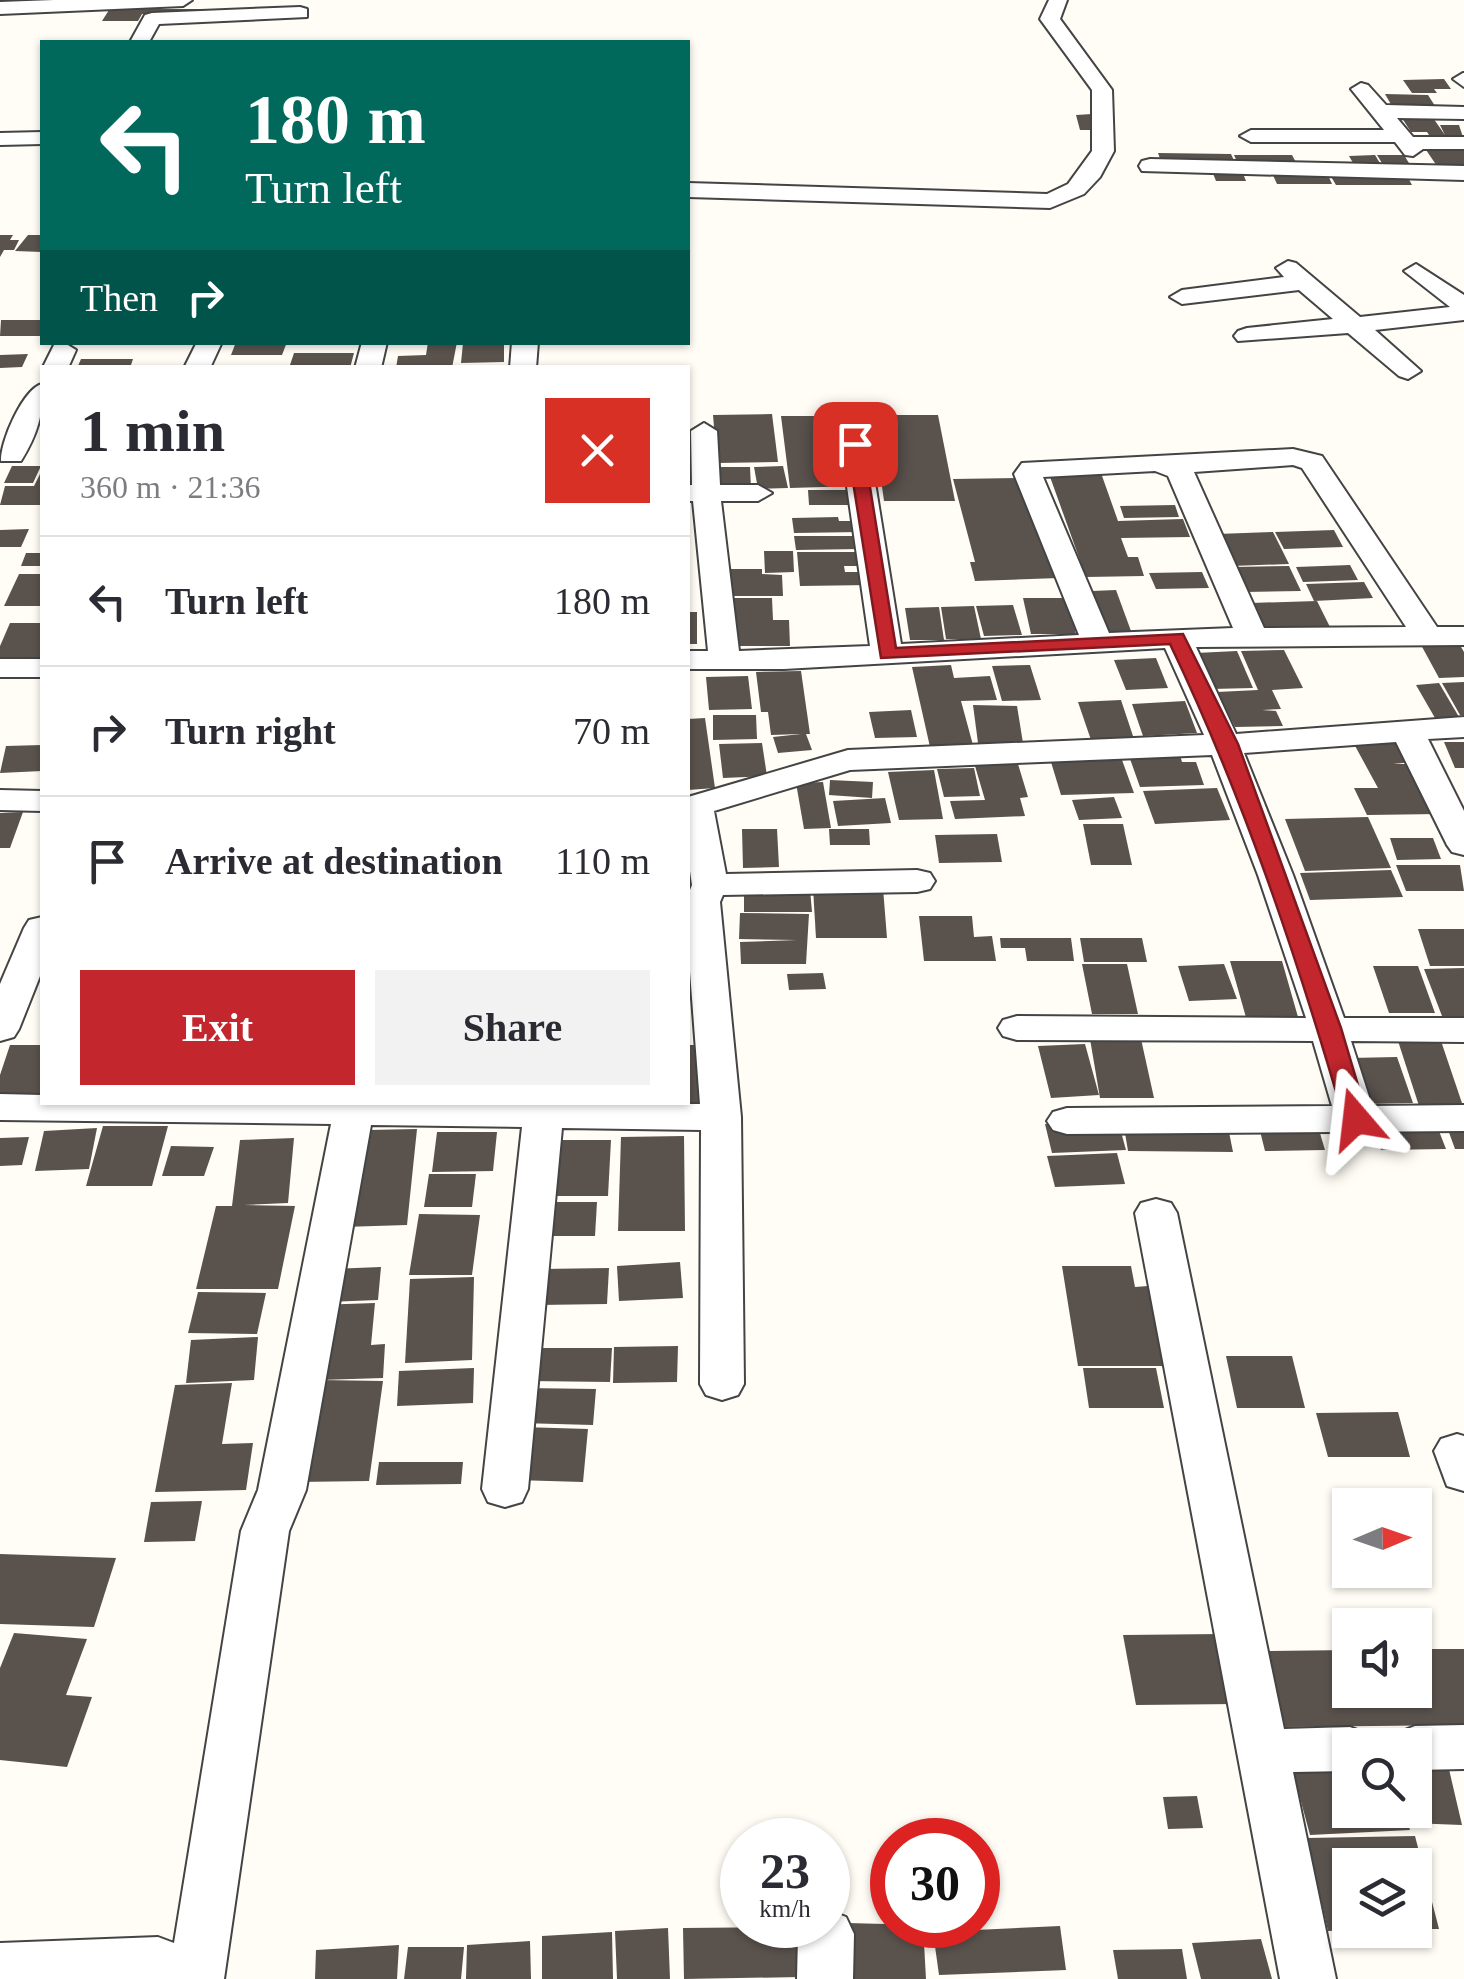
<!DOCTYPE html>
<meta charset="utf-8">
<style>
:root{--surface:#fff;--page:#f2f2f3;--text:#2b2b33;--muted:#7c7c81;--line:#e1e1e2;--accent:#c4262e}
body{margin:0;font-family:"Times New Roman",serif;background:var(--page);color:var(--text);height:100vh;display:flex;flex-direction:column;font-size:38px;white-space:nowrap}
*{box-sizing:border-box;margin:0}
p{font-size:32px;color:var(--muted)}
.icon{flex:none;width:55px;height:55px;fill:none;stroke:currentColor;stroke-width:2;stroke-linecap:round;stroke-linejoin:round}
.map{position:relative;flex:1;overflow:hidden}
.drawer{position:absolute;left:40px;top:365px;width:650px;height:740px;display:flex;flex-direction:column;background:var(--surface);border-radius:0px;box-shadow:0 2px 8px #0004}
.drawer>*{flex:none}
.guide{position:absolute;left:40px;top:40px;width:650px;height:305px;border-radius:0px;box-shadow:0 2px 8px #0004;background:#00695c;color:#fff;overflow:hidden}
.needle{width:65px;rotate:88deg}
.fabs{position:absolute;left:1332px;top:1488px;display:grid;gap:20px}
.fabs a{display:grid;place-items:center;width:100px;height:100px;border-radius:0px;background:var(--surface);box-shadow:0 2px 8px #0004;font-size:50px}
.speed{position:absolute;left:720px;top:1818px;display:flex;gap:20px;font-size:50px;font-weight:700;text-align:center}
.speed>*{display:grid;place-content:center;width:130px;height:130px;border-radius:50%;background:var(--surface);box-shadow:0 2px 8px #0004;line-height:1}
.speed small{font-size:25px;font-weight:400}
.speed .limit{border:15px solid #d22;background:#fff;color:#111}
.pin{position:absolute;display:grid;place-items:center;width:85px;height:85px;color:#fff;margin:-42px;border-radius:20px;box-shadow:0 5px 15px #0006}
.me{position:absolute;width:110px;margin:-55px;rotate:343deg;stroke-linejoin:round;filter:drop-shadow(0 0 8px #0008)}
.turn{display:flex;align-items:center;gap:35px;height:210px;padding:0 40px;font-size:45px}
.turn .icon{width:130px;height:130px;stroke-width:2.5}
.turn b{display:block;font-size:70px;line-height:85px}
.then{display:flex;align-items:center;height:95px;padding:0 40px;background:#0003;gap:20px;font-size:38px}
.round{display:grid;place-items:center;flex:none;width:105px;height:105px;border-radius:0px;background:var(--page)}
.summary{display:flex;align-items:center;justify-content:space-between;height:170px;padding:0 40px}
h1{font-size:60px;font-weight:600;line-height:75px}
.cta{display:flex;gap:20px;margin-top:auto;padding:20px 40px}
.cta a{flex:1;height:115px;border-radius:0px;background:var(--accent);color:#fff;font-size:40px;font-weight:600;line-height:115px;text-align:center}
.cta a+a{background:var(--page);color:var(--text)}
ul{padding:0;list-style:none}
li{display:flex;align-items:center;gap:30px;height:130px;padding:0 40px;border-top:2px solid var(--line)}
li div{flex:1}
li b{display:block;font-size:38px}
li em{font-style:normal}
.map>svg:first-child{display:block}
.building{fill:#5a524d}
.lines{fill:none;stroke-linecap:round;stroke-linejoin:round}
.minor-casing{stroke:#444;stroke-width:4}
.minor{fill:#fff;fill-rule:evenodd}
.route{fill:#c4262e;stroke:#7f191e;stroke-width:2.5}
</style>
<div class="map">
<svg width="1464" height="1979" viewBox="0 0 1464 1979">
<rect width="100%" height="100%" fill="#fffdf5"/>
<g class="building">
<polygon points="129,4 149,4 146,9 201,9 197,16 142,14 138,21 102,21 109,10 125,10"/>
<polygon points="1444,79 1451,89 1434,89 1437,93 1412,93 1403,80"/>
<polygon points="1385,94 1428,95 1437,109 1393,108"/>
<polygon points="1092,114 1095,130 1080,130 1076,115"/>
<polygon points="1400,115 1431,115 1445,135 1440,125 1459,125 1464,140 1431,138 1427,132 1411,132"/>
<polygon points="1424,147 1464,147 1464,169 1439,169"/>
<polygon points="1158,153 1231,154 1236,165 1162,164"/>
<polygon points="1234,155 1292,155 1298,166 1239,166"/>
<polygon points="1375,155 1383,168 1356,168 1349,156"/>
<polygon points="1377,155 1404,155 1412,168 1385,168"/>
<polygon points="1212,171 1242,171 1246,181 1216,181"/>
<polygon points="1272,173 1327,173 1332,184 1277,184"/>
<polygon points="1406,174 1412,185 1336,185 1330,175"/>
<polygon points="0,235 13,235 10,240 19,240 14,250 4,250 0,257"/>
<polygon points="28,235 42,235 42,252 15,251"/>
<polygon points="1,320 42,320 42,336 0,336"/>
<polygon points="236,342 287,342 282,355 231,355"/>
<polygon points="428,342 457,342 452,368 396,368 398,356 426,355"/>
<polygon points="504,342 504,362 461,363 463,343"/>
<polygon points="294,353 354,353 350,368 289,368"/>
<polygon points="28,354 22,367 0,368 0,355"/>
<polygon points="81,359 133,359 130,368 77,368"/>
<polygon points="772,414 778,462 717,463 713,415"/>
<polygon points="872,415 938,415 955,501 884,501"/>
<polygon points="781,416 847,416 856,486 790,488"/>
<polygon points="12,466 41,466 33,483 4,483"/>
<polygon points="783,466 788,488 758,489 754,467"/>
<polygon points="720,467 750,467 751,488 720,488"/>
<polygon points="42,470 42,505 0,505 5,486 34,486"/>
<polygon points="1101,473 1118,521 1183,519 1190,537 1121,538 1128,557 1138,557 1144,576 1086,577 1049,474"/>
<polygon points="1022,478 1047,560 1053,560 1059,578 975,581 970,562 975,562 953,479"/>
<polygon points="808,490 857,490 859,505 809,505"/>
<polygon points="1175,505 1179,517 1124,518 1120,506"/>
<polygon points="838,517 839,521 860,521 861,532 794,533 792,518"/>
<polygon points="29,529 21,547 0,547 0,530"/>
<polygon points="1334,530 1343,547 1284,549 1275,532"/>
<polygon points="1273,532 1289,564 1232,566 1217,534"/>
<polygon points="794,536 859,536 861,549 796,550"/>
<polygon points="764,551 793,551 794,572 765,573"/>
<polygon points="797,552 862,552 864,566 844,566 845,572 869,572 871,585 800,586"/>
<polygon points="26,553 42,553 42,566 21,566"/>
<polygon points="1350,565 1358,580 1303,582 1296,567"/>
<polygon points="1289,566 1301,591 1245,592 1234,567"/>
<polygon points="723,569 762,569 762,574 782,575 783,596 722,596"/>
<polygon points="1202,572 1209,588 1156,589 1149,573"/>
<polygon points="19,574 42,574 42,606 4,606"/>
<polygon points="1364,582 1373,598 1314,601 1306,584"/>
<polygon points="1116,590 1131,631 1106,632 1092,591"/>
<polygon points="728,598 772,598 773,620 789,620 790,646 728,646"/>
<polygon points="1023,598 1068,598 1076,634 1031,634"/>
<polygon points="1317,601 1330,627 1263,629 1251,603"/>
<polygon points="1013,605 1022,635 984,636 976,606"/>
<polygon points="974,606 981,639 946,639 941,607"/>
<polygon points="939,607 944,640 910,640 905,608"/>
<rect x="688" y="612" width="9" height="32"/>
<polygon points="10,623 42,623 40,658 0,658 0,646"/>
<polygon points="1458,642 1464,652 1464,677 1439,678 1420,643"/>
<polygon points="1284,650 1303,688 1272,690 1281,709 1262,710 1276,711 1283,726 1235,727 1217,692 1258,690 1241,651"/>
<polygon points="1237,651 1253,688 1211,689 1196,653"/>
<polygon points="1156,658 1168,688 1126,690 1114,660"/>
<polygon points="951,665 954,678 990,676 997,700 961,701 973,745 930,747 912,667"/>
<polygon points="1030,665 1041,700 1002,701 992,666"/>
<polygon points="801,671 810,734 806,734 812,750 778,753 773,737 801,734 771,735 768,712 761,712 756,672"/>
<polygon points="748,676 752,709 709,710 706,677"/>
<polygon points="1464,682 1464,715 1460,715 1442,683"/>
<polygon points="1439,683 1459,717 1435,718 1416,685"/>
<polygon points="1121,700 1134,739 1091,740 1078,702"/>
<polygon points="1185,701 1197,733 1143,736 1132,704"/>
<polygon points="973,705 1017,706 1023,743 978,743"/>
<polygon points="911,710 917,737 875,738 869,712"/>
<polygon points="713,715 756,715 757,739 713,740"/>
<polygon points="705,718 715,788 688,790 688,719"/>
<polygon points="1444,742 1464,742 1464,768 1455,768"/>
<polygon points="762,743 767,776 723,778 719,744"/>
<polygon points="1403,743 1413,762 1393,764 1415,764 1439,814 1367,815 1354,788 1378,788 1354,744"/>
<polygon points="42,745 42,771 0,773 6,746"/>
<polygon points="1180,755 1182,762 1196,762 1204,785 1140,787 1129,756"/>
<polygon points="1122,760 1134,793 1061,795 1051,762"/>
<polygon points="1018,764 1028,797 1020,798 1025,816 955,819 950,801 985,800 975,766"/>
<polygon points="974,768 980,796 944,797 937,769"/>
<polygon points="934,770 943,819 899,820 888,772"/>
<polygon points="830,780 873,782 872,798 829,795"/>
<polygon points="823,782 831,828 804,829 796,783"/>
<polygon points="1217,788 1230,820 1155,824 1143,791"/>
<polygon points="1114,797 1122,818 1079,820 1072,800"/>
<polygon points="885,798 891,823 838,826 833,801"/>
<polygon points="23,812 10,848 0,848 0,813"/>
<polygon points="1368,817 1391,868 1305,871 1285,819"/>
<polygon points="1083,824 1123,824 1132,865 1091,865"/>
<polygon points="742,829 777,829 779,867 743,868"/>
<polygon points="829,829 869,829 870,845 830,845"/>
<polygon points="997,834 1002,862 939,863 935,835"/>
<polygon points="1390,838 1433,838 1441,859 1397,860"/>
<polygon points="1396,865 1460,865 1464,891 1406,891"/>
<polygon points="1391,870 1403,897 1310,900 1300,873"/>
<polygon points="813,888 883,888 887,938 816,938"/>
<polygon points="744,889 810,889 812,912 744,912"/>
<polygon points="740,913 809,914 806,964 741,964 740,942 797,940 739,939"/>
<polygon points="919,916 972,916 974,937 992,936 996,961 924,961"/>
<polygon points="1418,929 1464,929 1464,966 1430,966"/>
<polygon points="1000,938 1071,938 1074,961 1027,961 1025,948 1001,948"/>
<polygon points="1080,938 1142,938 1147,962 1084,962"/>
<polygon points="1230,961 1282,961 1298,1017 1276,1018 1279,1027 1249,1028"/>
<polygon points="1082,964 1127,964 1138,1014 1092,1014"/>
<polygon points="1224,964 1237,999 1189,1001 1178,966"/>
<polygon points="1373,966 1418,966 1435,1013 1389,1013"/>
<polygon points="1464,968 1464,1016 1442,1016 1424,969"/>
<polygon points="823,973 826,989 789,990 787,974"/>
<polygon points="1090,1039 1141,1039 1154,1098 1100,1098"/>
<polygon points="1398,1041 1441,1041 1464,1109 1420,1109"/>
<polygon points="1085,1044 1099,1095 1051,1098 1038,1046"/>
<polygon points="10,1045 42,1045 42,1093 0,1093 0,1075"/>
<rect x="688" y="1045" width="27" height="61"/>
<polygon points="1397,1057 1413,1103 1366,1104 1350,1058"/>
<polygon points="1118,1121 1126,1150 1052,1153 1045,1124"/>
<polygon points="1123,1121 1227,1122 1233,1152 1128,1151"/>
<polygon points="1258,1123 1317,1123 1325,1150 1265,1151"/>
<polygon points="103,1126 168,1126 152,1186 86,1186"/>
<polygon points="1437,1126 1446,1149 1381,1150 1373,1128"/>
<polygon points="1447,1127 1464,1127 1464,1149 1455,1149"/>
<polygon points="97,1128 89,1169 35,1171 44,1131"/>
<polygon points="417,1129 407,1225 343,1227 368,1130"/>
<polygon points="437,1132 497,1132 493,1171 432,1172"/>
<polygon points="684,1136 685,1231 618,1231 621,1137"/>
<polygon points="29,1137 22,1165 0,1166 0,1138"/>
<polygon points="294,1138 288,1203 244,1205 295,1206 278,1289 196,1289 216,1206 232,1206 240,1140"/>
<polygon points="549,1140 611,1140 608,1196 544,1196"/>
<polygon points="171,1146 214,1147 204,1176 162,1176"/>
<polygon points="1117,1153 1125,1184 1055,1187 1047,1156"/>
<polygon points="429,1174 476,1174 472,1207 424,1207"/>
<polygon points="552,1202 597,1202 595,1236 550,1236"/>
<polygon points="419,1214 480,1215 472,1275 409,1275"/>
<polygon points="680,1262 683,1298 619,1301 617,1266"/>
<polygon points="1062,1266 1131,1266 1135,1287 1148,1286 1163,1366 1078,1366"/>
<polygon points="381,1267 378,1300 327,1302 330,1269"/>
<polygon points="609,1268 607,1304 539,1305 541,1269"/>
<polygon points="474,1277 472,1360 405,1363 410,1279"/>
<polygon points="198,1292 266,1293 257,1334 188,1333"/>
<polygon points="375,1303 371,1345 385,1344 383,1378 320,1380 383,1381 369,1481 296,1482 317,1305"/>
<polygon points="258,1337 254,1380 186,1383 191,1340"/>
<polygon points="678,1346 677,1382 613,1383 614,1347"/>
<polygon points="531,1348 612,1348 610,1382 529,1381"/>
<polygon points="1226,1356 1292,1356 1305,1408 1237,1408"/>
<polygon points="474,1368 473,1403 397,1406 399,1371"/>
<polygon points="1083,1368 1156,1368 1164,1408 1089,1408"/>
<polygon points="232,1383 222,1444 253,1443 246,1490 155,1492 175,1385"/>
<polygon points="525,1388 596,1389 593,1425 520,1423"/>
<polygon points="1398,1412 1410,1457 1328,1457 1316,1413"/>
<polygon points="522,1427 588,1429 583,1482 515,1480"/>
<polygon points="379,1462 463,1462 461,1484 376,1485"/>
<polygon points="202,1501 195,1541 144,1542 151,1502"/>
<polygon points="0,1554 116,1558 94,1627 0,1624"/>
<polygon points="14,1633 87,1639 66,1695 92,1697 67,1767 0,1760 0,1668"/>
<polygon points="1221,1634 1236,1704 1136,1705 1123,1635"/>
<polygon points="1415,1649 1464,1649 1464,1725 1284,1727 1267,1651 1350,1650 1350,1690 1415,1690"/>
<polygon points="1415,1764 1448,1765 1462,1825 1410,1823 1407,1810 1415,1810"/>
<polygon points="1350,1765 1350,1810 1404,1810 1410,1830 1310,1835 1292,1768"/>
<polygon points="1197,1796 1203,1828 1168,1829 1163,1797"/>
<polygon points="1415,1836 1439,1929 1415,1929 1415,1865 1350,1865 1350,1930 1328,1931 1307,1838"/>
<polygon points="847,1923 923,1925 926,1979 850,1979"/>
<polygon points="1060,1926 1066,1970 939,1975 933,1932"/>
<polygon points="798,1927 800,1977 684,1979 683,1928"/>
<polygon points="668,1928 670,1979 617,1979 615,1931"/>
<polygon points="612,1932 613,1979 542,1979 542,1936"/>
<polygon points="1261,1939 1272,1979 1201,1979 1192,1943"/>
<polygon points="530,1941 531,1979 466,1979 467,1945"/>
<polygon points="399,1945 397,1979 315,1979 316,1950"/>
<polygon points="408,1947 464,1947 461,1979 404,1979"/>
<polygon points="1182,1949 1187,1979 1118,1979 1113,1950"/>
</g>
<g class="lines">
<g class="minor-casing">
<g id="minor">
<polygon points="54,0 192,0 183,6 0,14 0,2"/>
<polygon points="1049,0 1067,0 1060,19 1112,90 1114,151 1100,177 1084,194 1050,208 688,197 688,183 1047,194 1068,184 1092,151 1092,90 1040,19"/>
<polygon points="300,7 307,9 307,17 159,24 149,42 130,42 145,15 152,13"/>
<polygon points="1463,73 1464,73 1464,87 1453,79"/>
<polygon points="1361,83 1368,85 1386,105 1464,107 1464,119 1397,118 1413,137 1464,137 1464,149 1423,149 1413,156 1405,155 1395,142 1251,142 1240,136 1251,130 1384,130 1351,89"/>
<polygon points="42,132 42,144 0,145 0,133"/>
<polygon points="1150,159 1464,166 1464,180 1142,171 1139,166 1142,161"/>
<polygon points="1288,261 1296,263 1360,317 1450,307 1404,271 1416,264 1464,295 1464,320 1375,330 1421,371 1408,379 1399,376 1348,333 1238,341 1234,336 1238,331 1247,328 1333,319 1299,290 1182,304 1170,297 1182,290 1284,277 1276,268"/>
<polygon points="63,342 76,350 68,368 42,369 54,345"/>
<polygon points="197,342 222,342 210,368 184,368"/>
<polygon points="362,342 387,342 381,368 355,368"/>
<polygon points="512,342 538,342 536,368 510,368"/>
<path d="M 42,384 C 44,414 37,435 21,461 L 1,461 C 0,442 23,389 42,384 Z"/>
<path d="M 704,423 L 717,431 L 720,485 L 758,485 L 772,493 L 758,501 L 721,501 L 739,651 L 870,646 L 841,445 L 845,439 L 855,437 L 869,445 L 901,644 L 1079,635 L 1014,474 L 1022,463 L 1293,449 L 1322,456 L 1437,627 L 1464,627 L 1464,645 L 1196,647 L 1236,734 L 1464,717 L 1464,737 L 1428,739 L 1464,811 L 1464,855 L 1452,852 L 1447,845 L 1396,742 L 1244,753 L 1293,875 L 1344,1018 L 1464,1018 L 1464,1042 L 1351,1041 L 1372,1106 L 1464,1105 L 1464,1131 L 1067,1134 L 1053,1130 L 1047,1121 L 1053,1112 L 1067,1108 L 1332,1106 L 1313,1041 L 1017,1040 L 1003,1036 L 998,1028 L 1003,1020 L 1017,1016 L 1306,1018 L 1258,875 L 1212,755 L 850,770 L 714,811 L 726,874 L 917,870 L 930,873 L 935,881 L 930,889 L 917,892 L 723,895 L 720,902 L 741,1117 L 744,1384 L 738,1395 L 722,1400 L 706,1395 L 700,1384 L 701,1130 L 562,1128 L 528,1489 L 522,1502 L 505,1507 L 488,1502 L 482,1489 L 522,1127 L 371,1125 L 306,1490 L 289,1531 L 224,1979 L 0,1979 L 0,1943 L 158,1937 L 174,1943 L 241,1531 L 258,1490 L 331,1124 L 0,1120 L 0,1094 L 42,1095 L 42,1102 L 700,1104 L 688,945 L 688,895 L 692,885 L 688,857 L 688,797 L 848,750 L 1204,735 L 1165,648 L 784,669 L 688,669 L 688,651 L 708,651 L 693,501 L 688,501 L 688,485 L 692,485 L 691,431 ZM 1293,465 L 1302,468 L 1406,627 L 1264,628 L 1194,472 ZM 1155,471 L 1168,476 L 1233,628 L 1109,633 L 1043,477 Z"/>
<rect x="0" y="659" width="42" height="18"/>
<polygon points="0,790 42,791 42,811 0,810"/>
<polygon points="42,917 42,971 19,1029 14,1037 0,1041 0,984 24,928 29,920"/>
<polygon points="1156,1199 1171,1203 1177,1213 1284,1729 1350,1727 1368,1734 1374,1745 1350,1745 1350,1771 1293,1772 1336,1979 1280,1979 1135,1213 1141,1203"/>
<polygon points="1457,1434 1464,1436 1464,1491 1447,1486 1434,1451 1441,1439"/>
<polygon points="1464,1725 1464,1769 1415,1770 1415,1745 1391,1745 1397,1733 1415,1726"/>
<polygon points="828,1910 846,1917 854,1934 853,1979 797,1979 798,1934 802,1925 828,1925"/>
</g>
</g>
<use href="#minor" class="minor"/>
</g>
<path class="route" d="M 855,440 L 863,444 L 896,648 L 1183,634 L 1238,744 L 1341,1028 L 1368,1119 L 1365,1124 L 1348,1124 L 1344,1119 C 1297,957 1243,796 1170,644 L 881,658 L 847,444 Z"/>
</svg>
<div class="fabs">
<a><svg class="needle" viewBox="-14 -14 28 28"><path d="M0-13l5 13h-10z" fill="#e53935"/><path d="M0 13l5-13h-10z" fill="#7c7c81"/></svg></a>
<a><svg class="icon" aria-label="sound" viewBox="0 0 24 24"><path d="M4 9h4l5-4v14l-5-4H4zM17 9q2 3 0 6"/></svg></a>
<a><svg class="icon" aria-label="search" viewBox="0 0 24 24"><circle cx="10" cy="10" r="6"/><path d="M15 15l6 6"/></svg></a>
<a><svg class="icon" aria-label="layers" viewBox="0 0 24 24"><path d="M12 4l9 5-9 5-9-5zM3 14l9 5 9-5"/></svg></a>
</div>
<div class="speed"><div>23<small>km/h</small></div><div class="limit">30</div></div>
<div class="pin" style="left:855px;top:444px;background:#d93025"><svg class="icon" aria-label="arrive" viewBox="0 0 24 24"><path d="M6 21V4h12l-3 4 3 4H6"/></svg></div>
<svg class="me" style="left:1356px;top:1119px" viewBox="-20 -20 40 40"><path d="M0-17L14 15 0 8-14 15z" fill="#c4262e" stroke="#fff" stroke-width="4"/></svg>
<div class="guide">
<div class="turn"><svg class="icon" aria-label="left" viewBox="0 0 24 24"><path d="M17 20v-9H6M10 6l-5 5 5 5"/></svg><div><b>180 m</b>Turn left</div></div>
<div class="then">Then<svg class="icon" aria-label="right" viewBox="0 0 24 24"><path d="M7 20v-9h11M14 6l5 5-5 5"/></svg></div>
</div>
<section class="drawer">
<div class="summary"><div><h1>1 min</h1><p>360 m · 21:36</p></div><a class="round" style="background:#d93025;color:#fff"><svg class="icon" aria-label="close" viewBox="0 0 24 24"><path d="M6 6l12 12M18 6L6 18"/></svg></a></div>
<ul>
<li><svg class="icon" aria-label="left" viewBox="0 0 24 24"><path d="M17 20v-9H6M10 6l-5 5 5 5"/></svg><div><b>Turn left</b></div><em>180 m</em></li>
<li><svg class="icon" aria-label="right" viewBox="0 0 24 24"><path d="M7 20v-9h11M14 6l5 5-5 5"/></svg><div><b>Turn right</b></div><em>70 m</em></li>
<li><svg class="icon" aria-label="arrive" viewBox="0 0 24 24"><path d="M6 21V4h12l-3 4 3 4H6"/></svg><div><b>Arrive at destination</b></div><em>110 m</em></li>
</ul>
<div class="cta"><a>Exit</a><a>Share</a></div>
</section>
</div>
